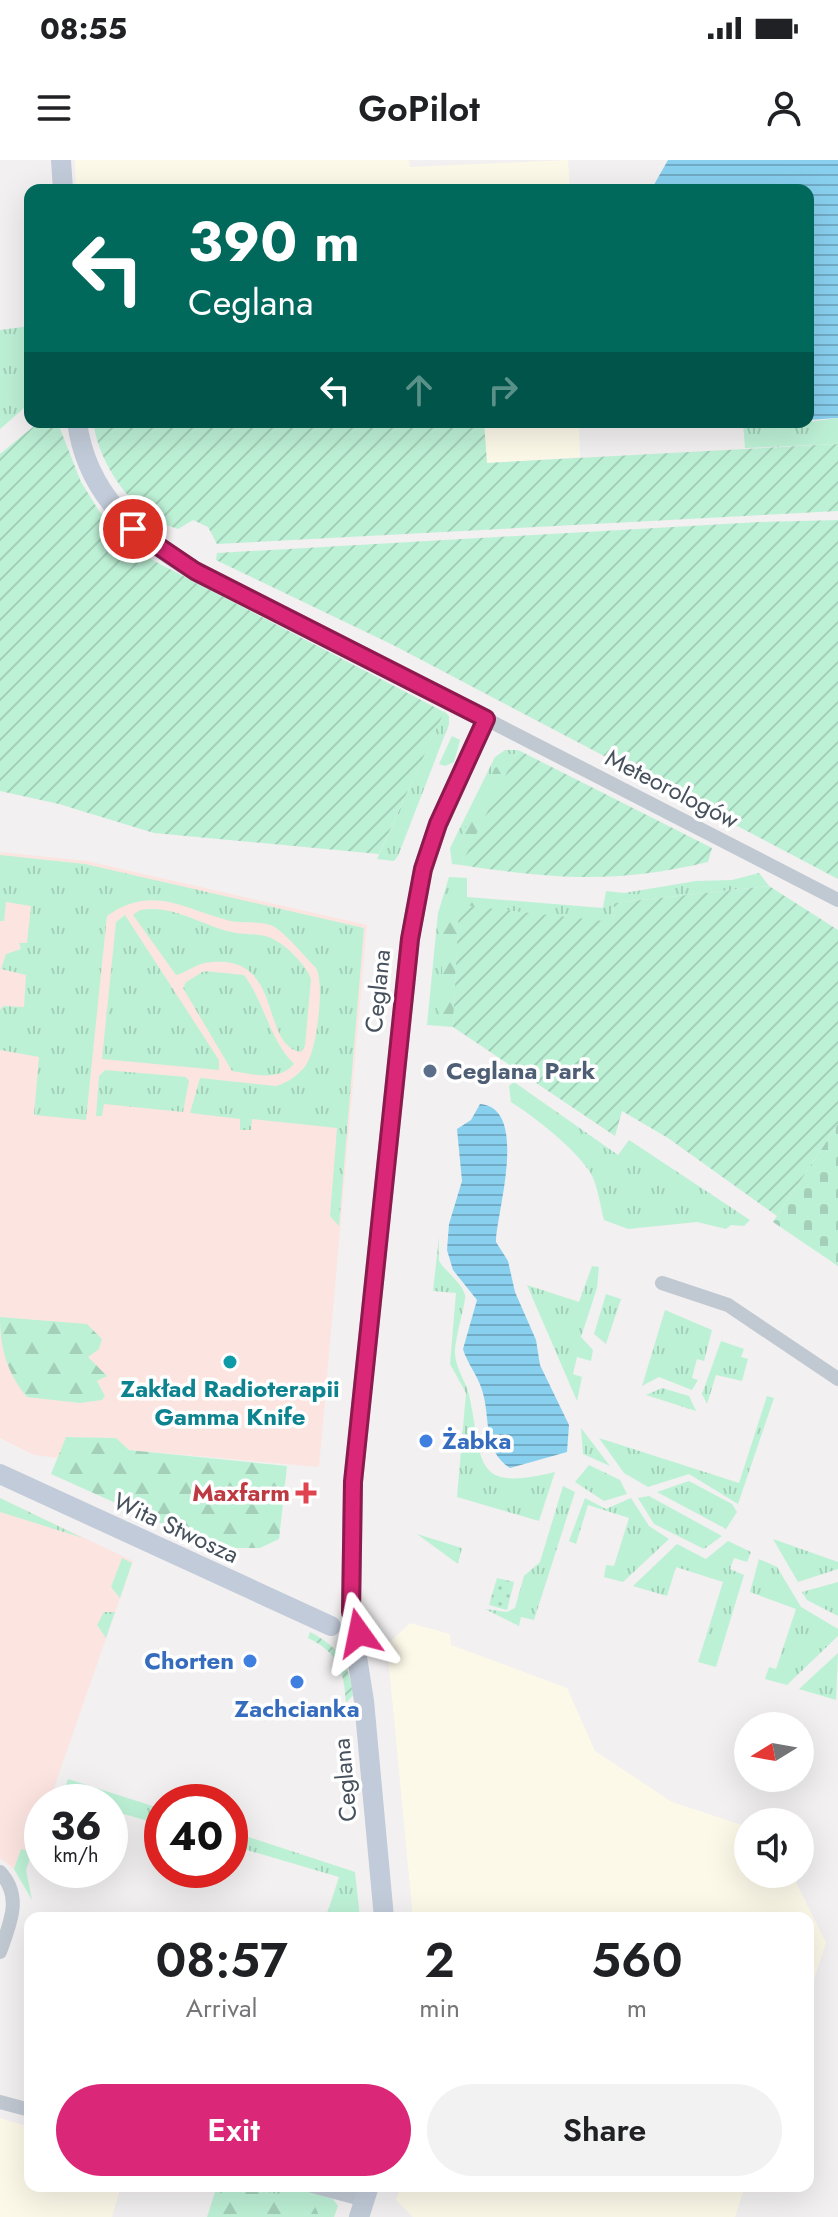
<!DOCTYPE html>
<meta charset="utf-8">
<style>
:root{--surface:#fff;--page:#f2f2f2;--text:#202124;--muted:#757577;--accent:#db2777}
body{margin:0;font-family:Jost,sans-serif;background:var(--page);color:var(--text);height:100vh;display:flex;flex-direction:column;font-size:30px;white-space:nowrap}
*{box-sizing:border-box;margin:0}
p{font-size:26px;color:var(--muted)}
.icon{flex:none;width:44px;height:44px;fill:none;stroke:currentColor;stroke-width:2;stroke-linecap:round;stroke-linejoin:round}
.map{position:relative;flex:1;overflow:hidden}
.drawer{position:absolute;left:24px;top:1752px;width:790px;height:280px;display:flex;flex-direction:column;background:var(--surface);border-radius:16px;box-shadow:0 8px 32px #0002}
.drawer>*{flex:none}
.hud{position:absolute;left:24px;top:24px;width:790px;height:244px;border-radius:16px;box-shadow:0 8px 32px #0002;background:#00695c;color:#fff;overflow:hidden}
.needle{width:52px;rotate:259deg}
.fabs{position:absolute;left:734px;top:1552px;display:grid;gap:16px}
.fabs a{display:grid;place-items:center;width:80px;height:80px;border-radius:50%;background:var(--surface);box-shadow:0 8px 32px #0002;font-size:40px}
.speed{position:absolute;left:24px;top:1624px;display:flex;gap:16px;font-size:40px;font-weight:700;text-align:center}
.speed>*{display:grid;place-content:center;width:104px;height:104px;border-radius:50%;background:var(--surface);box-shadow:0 8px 32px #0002;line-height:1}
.speed small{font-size:20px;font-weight:400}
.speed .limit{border:12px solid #d22;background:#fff;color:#111}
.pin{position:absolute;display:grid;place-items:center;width:68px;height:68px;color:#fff;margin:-34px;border:4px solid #fff;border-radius:50%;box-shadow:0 2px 8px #0007}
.me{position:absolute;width:88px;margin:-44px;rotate:348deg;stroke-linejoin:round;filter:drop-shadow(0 0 6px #0008)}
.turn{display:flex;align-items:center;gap:28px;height:168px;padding:0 32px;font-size:36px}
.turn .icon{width:104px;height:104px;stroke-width:2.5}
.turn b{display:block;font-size:56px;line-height:68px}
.lanes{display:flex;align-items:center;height:76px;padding:0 32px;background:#0003;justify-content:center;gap:40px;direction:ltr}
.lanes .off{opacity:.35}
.eta{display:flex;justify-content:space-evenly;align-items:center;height:136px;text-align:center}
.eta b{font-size:48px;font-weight:600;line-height:56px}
.button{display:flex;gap:16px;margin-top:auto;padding:16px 32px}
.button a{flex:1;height:92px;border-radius:48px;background:var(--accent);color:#fff;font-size:32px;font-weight:600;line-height:92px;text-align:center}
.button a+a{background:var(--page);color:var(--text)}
.status{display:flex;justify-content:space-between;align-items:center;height:56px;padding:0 40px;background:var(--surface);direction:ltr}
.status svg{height:22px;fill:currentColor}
header{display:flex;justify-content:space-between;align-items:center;height:104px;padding:0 32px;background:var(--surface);font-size:36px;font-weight:600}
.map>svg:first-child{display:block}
.commercial{fill:#fdf9e9}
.medical{fill:#fce5e0}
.grass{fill:url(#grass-tufts)}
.forest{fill:url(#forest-firs)}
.cemetery{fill:url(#cemetery-stones)}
.park{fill:url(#park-dots)}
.garden{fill:url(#garden-furrows)}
.water{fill:url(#water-rules)}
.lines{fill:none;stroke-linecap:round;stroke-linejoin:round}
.street{stroke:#c0c8d2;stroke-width:14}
.secondary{stroke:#c2cbd9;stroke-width:20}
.route-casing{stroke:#8e194d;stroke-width:20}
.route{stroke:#db2777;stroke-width:14}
.service-dot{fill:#5c6f8a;stroke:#fff;stroke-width:3}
.culture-dot{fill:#0f9aa8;stroke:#fff;stroke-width:3}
.shop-dot{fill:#3f7fe0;stroke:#fff;stroke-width:3}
.health-dot{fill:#e0444e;stroke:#fff;stroke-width:3}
.labels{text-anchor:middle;stroke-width:7;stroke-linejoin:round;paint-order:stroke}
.street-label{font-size:24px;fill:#47515e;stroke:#fff}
.service-label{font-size:24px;font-weight:bold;fill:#4e5e75;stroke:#fff;text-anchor:start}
.culture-label{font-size:24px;font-weight:bold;fill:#0d838f;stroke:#fff}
.shop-label{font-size:24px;font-weight:bold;fill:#366cbe;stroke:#fff;text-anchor:start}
.health-label{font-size:24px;font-weight:bold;fill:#be3a42;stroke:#fff;text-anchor:end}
</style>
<div class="status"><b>08:55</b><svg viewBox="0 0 49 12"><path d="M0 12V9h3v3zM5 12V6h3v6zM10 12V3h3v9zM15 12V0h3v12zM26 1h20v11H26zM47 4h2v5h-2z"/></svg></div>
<header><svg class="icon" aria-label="menu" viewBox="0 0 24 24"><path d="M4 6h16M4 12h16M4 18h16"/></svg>GoPilot<svg class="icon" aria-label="person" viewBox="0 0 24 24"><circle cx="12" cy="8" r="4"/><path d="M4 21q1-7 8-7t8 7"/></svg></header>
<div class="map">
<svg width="838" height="2057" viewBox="0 0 838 2057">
<defs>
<pattern id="grass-tufts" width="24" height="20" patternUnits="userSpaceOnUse" patternTransform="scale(2)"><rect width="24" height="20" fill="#bdf1d6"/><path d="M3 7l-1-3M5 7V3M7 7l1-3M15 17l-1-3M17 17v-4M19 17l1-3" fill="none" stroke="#a4d0ba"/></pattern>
<pattern id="forest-firs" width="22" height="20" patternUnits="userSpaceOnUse" patternTransform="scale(2)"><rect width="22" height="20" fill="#bdf1d6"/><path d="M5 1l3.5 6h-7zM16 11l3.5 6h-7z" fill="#a4d0ba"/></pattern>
<pattern id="cemetery-stones" width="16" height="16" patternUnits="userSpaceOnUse" patternTransform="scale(2)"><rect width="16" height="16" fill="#bdf1d6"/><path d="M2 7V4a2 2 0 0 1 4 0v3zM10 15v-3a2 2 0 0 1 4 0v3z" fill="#a4d0ba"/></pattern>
<pattern id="park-dots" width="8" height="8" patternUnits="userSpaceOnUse" patternTransform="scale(2)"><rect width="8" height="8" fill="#bdf1d6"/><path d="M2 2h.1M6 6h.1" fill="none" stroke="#a4d0ba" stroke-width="1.8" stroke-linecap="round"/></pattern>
<pattern id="garden-furrows" width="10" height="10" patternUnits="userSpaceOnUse" patternTransform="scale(2)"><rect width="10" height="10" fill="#bdf1d6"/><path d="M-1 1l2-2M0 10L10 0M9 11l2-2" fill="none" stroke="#a4d0ba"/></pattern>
<pattern id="water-rules" width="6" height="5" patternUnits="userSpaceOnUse" patternTransform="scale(2)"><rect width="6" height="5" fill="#89d0ef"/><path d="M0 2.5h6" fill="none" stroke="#72abc5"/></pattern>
</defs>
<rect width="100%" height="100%" fill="#f2f0f0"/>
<g class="commercial">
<polygon points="75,0 409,0 410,7 568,0 570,30 76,30"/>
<polygon points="484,262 579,262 580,297 487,303"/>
<polygon points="410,1463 450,1474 451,1485 567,1528 595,1591 672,1642 748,1667 748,1714 792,1714 826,1783 808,1837 808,1758 413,1758 387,1485"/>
<polygon points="0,1958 30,1967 30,2026 121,2026 112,2057 0,2057"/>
<polygon points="401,2026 745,2026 735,2057 413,2057 396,2040"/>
</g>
<g class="medical">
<polygon points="0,692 87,701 367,765 319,1307 129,1290 115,1278 67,1277 59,1298 34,1295 0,1278"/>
<polygon points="0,1338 133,1401 49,1642 42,1642 42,1663 26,1710 14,1709 0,1698"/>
</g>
<g class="grass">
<polygon points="30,166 30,243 0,269 0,170"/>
<polygon points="838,258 838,284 745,288 743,262 808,262"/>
<polygon points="444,551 449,556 449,564 398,696 394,701 377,699"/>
<polygon points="452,576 460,580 454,602 445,606 439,604"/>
<polygon points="505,590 518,590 461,705 452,704 450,688 495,597"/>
<path d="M 0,695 L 85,704 L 364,768 L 339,1066 L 330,1056 L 337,968 L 252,959 L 251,970 L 240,970 L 240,959 L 190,953 L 200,918 L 276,926 C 287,923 299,915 306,905 C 317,890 325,823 316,808 C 303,795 290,778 276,768 C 263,759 242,765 227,760 C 184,749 152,724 107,756 L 106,765 L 86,960 L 34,955 L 39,897 L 0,890 L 0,850 L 3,846 L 24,847 L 26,815 L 1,809 L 6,794 L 21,789 L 19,783 L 27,783 L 31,746 L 6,742 L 4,761 L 0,761 Z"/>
<polygon points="759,713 769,726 614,743 613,763 459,745 453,867 427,865 438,753 449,717 467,718 467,737 603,748 606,731 624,733 696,721 732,720"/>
<path d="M 140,750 C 175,744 203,767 236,773 C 248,775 262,773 273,779 C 286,785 307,806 311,819 L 305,886 L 301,892 C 258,885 286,790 205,803 C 194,805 186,813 176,815 L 133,755 Z"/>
<polygon points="125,755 219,900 219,910 102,899 116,762"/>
<path d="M 204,811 L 244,815 C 265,843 269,879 294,904 C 278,922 254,914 232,911 L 183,828 L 186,822 Z"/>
<polygon points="105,910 186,917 189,921 183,952 104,944 102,956 96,956 99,916"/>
<path d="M 514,922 L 618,995 L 629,980 L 750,1060 L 744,1066 L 731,1065 L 726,1069 L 697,1062 L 628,1069 L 604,1060 C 600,1046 598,1025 590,1012 C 574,988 536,958 511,942 L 509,926 Z"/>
<path d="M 439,1077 L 439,1101 C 446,1112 462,1123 465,1135 C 467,1139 454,1181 455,1194 C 456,1209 466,1222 469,1235 C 484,1301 470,1333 555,1312 L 539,1361 L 457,1337 L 466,1233 L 450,1204 L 456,1133 L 433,1131 Z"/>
<polygon points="592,1106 599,1107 597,1128 581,1177 593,1190 591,1201 577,1197 573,1214 582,1217 577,1241 527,1125 579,1142"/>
<polygon points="606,1134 621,1139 606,1184 594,1174"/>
<polygon points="665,1150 712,1170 704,1201 697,1199 692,1218 698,1220 692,1230 659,1217 642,1226"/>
<polygon points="721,1181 744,1189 741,1197 748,1199 742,1221 716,1215 707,1244 702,1234"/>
<polygon points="662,1228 689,1236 696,1251 646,1235"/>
<polygon points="767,1236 774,1238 738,1344 689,1314 648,1327 624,1313 599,1278 739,1323"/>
<polygon points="581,1268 610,1306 583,1294"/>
<polygon points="589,1305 620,1320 627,1334 604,1341 575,1322"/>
<polygon points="689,1321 732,1344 737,1352 726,1369 657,1332"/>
<polygon points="563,1326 575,1332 534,1460 521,1457 519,1466 485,1449 507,1452 515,1448 524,1416 540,1402"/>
<polygon points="649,1336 722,1376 704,1389 654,1364 638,1338"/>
<polygon points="0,1338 83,1378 0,1352"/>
<polygon points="585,1338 606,1349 631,1338 649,1366 669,1379 623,1422 604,1417 606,1405 614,1406 629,1358 588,1345 576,1384 569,1381"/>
<polygon points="417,1374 462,1388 458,1404"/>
<polygon points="773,1379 838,1402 838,1409 798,1422"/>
<polygon points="728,1381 751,1392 747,1402 734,1398 730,1409 744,1415 716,1507 698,1502 723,1422 676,1407 667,1436 633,1426 677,1384 706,1399"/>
<polygon points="122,1398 132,1403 120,1438 111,1427"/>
<polygon points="759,1399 777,1407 801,1447 838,1469 838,1476 787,1525 765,1519 769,1507 776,1509 796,1449 750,1432"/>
<polygon points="838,1422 838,1456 807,1440 802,1432"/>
<polygon points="104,1452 115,1452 106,1478 97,1465"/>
<polygon points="838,1493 836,1540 799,1529"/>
<polygon points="68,1619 162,1649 162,1665 110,1650 110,1642 60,1642"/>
<polygon points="230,1671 355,1712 360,1758 326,1757 339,1717 230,1685"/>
<polygon points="21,1689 32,1692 26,1710 32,1740 14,1709"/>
<polygon points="217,2026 287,2026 333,2039 338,2046 334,2057 207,2057"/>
</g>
<g class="forest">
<polygon points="504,603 511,605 466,696 460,687 461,676 495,608"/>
<path d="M 453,738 L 493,744 L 499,750 L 459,745 L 453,867 C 449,860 440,857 437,849 C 435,840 441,832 442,824 C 445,798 428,757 453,738 Z"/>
<path d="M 0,1157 L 87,1164 L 102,1179 L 99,1189 L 88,1197 L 107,1216 L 97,1221 L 105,1236 L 102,1240 L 80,1243 L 27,1237 C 7,1213 0,1188 0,1157 Z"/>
<polygon points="66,1277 116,1278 129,1290 287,1306 279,1379 260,1388 216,1388 51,1314"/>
<path d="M 227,2026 C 244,2026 256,2030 272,2033 C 294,2037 313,2030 319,2057 L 217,2057 L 220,2035 Z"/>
</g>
<polygon class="cemetery" points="838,964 838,1106 773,1062"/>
<polygon class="park" points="497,1418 514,1422 507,1450 489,1445"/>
<g class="garden">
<polygon points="39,262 59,266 81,322 99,351 141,394 444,552 379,694 154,673 59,644 0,631 0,294"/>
<path d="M 93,262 L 484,262 L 487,303 L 838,284 L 838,351 L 217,384 L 208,367 L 193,360 L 178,369 C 134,356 100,307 93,262 Z"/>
<polygon points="838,360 838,719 393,485 216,400 217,393 760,362"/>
<path d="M 518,590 L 712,688 L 708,702 C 615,724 555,719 461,705 Z"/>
<polygon points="769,726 838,770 838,964 777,1056 668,978 622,951 615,976 453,867 459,745 613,762 614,743"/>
<path d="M 310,1472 C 339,1487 349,1503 353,1535 L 346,1543 C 344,1511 339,1493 308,1478 Z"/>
</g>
<g class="water">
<polygon points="668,0 838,0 838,258 808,260 808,30 651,30"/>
<path d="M 480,944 C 530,948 496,1054 496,1082 L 508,1101 L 515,1132 L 536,1180 L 540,1205 L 569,1265 L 567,1292 L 510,1308 C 482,1290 491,1257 482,1230 C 478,1216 467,1203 463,1189 L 477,1140 L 453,1110 L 447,1090 L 449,1064 L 462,1021 L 457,969 L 471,960 Z"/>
</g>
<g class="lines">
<g class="street">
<polyline points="486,559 838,740"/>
<polyline points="662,1123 728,1145 838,1219"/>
<path d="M 0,1712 C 23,1737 10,1763 0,1792"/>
<polyline points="0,1942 30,1950"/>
<polyline points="312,2026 365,2040"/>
</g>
<g class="secondary">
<polyline points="61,0 63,30"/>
<path d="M 77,262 C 87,336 136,375 195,411 L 486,559 L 438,664 L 423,709 L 410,779 L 353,1322 L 351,1452"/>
<polyline points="0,1314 331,1466"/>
<polyline points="354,1478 364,1541 384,1758"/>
<polyline points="359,2057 369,2026"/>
</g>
</g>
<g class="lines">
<g class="route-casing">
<polyline id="route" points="133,369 195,411 486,559 438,664 423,709 410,779 353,1322 351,1452 361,1463 359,1473"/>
</g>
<use href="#route" class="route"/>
</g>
<circle class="service-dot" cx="430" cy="911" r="8"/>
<circle class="culture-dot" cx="230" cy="1202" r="8"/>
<g class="shop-dot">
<circle cx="426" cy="1281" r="8"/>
<circle cx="250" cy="1501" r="8"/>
<circle cx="297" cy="1522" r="8"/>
</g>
<path class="health-dot" d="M302 1321h8v8h8v8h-8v8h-8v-8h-8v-8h8z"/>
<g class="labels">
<g class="street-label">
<text transform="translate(672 629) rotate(27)" y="8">Meteorologów</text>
<text transform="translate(378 831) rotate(-84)" y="8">Ceglana</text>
<text transform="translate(176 1368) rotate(25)" y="8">Wita Stwosza</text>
<text transform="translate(345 1620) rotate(-95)" y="8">Ceglana</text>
</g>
<g class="service-label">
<text x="446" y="919">Ceglana Park</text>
</g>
<g class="culture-label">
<text x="230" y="1237">Zakład Radioterapii<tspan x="230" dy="28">Gamma Knife</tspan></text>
</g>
<g class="shop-label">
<text x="442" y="1289">Żabka</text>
<text x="234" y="1509" text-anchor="end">Chorten</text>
<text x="297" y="1557" text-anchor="middle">Zachcianka</text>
</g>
<g class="health-label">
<text x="290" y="1341">Maxfarm</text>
</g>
</g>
</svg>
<div class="fabs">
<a><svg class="needle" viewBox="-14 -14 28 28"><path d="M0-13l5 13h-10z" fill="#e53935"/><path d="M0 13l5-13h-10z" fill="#757577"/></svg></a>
<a><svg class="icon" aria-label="sound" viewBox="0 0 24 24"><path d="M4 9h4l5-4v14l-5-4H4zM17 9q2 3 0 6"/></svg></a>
</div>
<div class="speed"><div>36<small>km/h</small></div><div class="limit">40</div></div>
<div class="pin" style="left:133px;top:369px;background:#d93025"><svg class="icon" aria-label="arrive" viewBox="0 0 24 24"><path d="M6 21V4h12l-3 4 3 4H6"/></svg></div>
<svg class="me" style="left:359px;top:1473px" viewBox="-20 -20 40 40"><path d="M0-17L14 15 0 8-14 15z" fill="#db2777" stroke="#fff" stroke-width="4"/></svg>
<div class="hud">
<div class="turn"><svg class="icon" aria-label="left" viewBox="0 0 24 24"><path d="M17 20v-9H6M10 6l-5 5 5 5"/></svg><div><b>390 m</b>Ceglana</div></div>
<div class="lanes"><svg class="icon" aria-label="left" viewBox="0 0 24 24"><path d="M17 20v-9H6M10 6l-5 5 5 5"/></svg><svg class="icon off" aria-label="ahead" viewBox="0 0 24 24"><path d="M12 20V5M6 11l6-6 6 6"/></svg><svg class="icon off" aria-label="right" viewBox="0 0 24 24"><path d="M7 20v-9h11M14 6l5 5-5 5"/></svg></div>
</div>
<section class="drawer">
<div class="eta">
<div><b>08:57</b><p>Arrival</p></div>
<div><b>2</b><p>min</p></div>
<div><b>560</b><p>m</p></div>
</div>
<div class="button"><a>Exit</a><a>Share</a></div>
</section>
</div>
